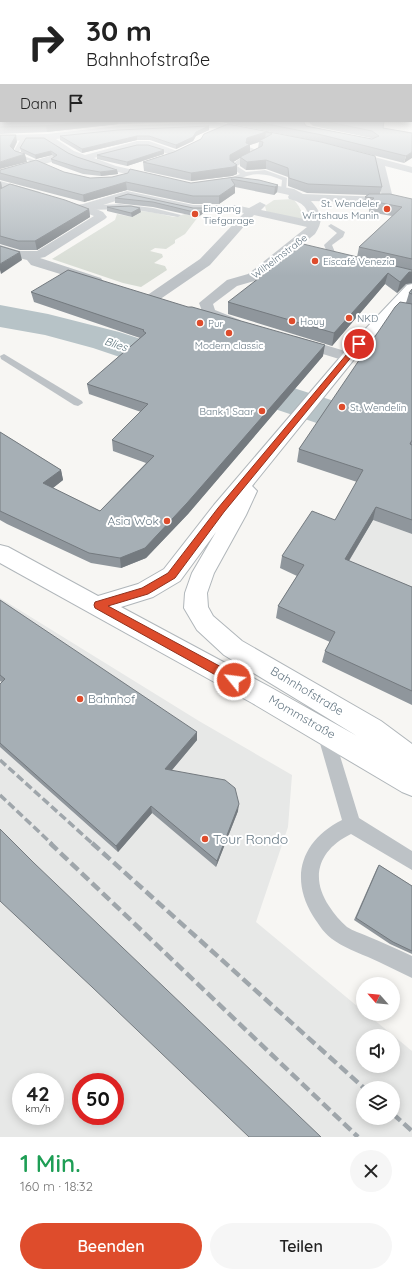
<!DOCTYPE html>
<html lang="de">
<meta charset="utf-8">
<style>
:root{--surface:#fff;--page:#f6f6f6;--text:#222;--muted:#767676;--accent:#de4c2c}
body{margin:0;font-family:Quicksand,sans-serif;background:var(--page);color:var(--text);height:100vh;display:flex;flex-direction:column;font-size:15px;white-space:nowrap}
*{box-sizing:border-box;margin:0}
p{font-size:13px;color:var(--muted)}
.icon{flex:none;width:22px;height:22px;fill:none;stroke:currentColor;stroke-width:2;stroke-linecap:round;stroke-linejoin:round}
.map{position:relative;height:1137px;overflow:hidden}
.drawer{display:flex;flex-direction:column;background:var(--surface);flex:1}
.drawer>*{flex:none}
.banner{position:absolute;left:0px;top:0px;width:412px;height:122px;box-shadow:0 2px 10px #0003;background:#fff;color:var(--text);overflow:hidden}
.needle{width:26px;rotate:297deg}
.buttons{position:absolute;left:356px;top:977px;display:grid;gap:8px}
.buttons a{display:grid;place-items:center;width:44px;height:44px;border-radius:50%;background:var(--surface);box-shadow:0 2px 10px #0003;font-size:20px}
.speed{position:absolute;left:12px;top:1073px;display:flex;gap:8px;font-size:20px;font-weight:700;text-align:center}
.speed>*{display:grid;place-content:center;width:52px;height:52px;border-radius:50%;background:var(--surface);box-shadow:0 2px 10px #0003;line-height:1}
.speed small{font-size:10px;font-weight:400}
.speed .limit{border:6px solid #d22;background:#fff;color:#111}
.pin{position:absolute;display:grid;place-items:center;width:34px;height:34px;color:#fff;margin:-17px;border:2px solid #fff;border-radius:50%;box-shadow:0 1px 4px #0007}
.me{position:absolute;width:44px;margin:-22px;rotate:299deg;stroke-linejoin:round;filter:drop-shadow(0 0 3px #0008)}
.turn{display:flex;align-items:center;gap:14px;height:84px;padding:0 20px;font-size:18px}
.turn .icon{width:52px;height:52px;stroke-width:2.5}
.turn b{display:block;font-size:28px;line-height:34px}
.then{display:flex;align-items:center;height:38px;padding:0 20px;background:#0003;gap:8px;font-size:15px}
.round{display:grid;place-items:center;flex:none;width:42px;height:42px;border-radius:21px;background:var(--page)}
.headline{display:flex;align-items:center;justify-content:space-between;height:68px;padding:0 20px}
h1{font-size:24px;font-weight:600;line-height:30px;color:#1e9e55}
.primary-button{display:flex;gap:8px;margin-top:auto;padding:8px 20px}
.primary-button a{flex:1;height:46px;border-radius:24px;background:var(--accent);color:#fff;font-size:16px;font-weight:600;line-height:46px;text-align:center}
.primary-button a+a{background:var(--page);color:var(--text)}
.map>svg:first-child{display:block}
.built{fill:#e7e8e7;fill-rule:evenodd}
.green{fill:#d6dbd3}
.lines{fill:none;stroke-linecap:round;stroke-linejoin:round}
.river{fill:#b7c3c7;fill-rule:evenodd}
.secondary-casing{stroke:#b0b6ba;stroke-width:2}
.lane{fill:#bdc2c6;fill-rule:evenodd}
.street{fill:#bdc2c6;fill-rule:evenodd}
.secondary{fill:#fff;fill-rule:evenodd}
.rail-far1{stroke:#9fa6ab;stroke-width:3.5;stroke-dasharray:8 3.5;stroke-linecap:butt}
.rail{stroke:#9fa6ab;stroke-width:4.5;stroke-dasharray:10 4.5;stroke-linecap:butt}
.wall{fill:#8f969c;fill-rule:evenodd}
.shaded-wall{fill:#747a7f}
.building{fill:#a6afb5;stroke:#747a7f}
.route{fill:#de4c2c;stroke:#90311d}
.poi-dot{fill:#de4c2c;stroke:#fff;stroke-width:1.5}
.labels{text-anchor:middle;stroke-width:4;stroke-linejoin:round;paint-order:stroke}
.far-poi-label{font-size:10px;fill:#667884;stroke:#fff;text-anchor:start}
.far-street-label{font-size:10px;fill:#667884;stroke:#fff}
.far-water-label{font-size:11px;font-style:italic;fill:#627980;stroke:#fff}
.poi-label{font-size:12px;fill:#667884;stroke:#fff;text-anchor:end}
.street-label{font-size:12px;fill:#667884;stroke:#fff}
.near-poi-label{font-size:14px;fill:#667884;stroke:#fff;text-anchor:start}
</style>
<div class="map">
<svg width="412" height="1137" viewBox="0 0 412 1137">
<rect width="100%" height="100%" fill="#f7f6f3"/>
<g class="built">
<polygon points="373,520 412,534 412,601 342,572"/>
<path d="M 0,598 L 199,721 L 292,775 L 288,827 L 256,922 L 363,1011 L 363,1014 L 367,1014 L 412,1051 L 412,1137 L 0,1137 ZM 363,1036 L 393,1036 L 393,1066 L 363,1066 ZM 21,1082 L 55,1082 L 55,1116 L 21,1116 ZM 81,1082 L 115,1082 L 115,1116 L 81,1116 ZM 363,1088 L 393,1088 L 393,1118 L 363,1118 Z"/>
</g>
<g class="green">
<path d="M 293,199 C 298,204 304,214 305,222 L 267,214 L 265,206 L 274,200 Z"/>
<polygon points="142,211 156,213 174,217 185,214 198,217 185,234 175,240 175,243 166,249 155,248 150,251 162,254 163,257 154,263 165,266 167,270 141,287 123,283 52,259 115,220 117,214 132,217"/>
</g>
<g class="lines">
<polygon class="river" points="0,305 48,314 119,332 412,426 412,455 93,348 45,335 0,327"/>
<g class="secondary-casing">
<path id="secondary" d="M 412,284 L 412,296 L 364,347 L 252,486 L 257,491 L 246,515 L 214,573 L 207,593 L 208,607 L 213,616 L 242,641 L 381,721 L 412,744 L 412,796 L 402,792 L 252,703 L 0,563 L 0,545 L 8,547 L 98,596 L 138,584 L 164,569 L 214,505 L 354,341 L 407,285 ZM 216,532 L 192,573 L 185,593 L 184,608 L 197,630 L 224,655 L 357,736 L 270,687 L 121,607 L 153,597 L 180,581 Z"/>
</g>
<g class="lane">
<polygon points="411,119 412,119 412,123 408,121 411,121"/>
<polygon points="24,136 27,138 19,152 21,155 40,162 40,164 17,157 13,152 22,137"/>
<path d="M 249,147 L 262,152 L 237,166 L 246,172 L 265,170 L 287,178 L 286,191 L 281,190 L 282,180 C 269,174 257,172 244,177 C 239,179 234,182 229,181 L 229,179 L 240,174 L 230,166 L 239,159 L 254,152 L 247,150 L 247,148 Z"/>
<polygon points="120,204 153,208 181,215 178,217 131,209 83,210 80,208 83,206"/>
<polygon points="331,224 345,232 343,237 332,245 337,257 333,259 329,257 324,245 337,233 328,226"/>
<polygon points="4,354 82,401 83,403 78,406 74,405 1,359 0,356"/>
<path d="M 325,726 L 331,728 L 333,733 L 359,818 L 412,851 L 412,870 L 351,834 C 320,849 309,876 329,906 C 334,914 340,921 347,927 C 353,931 361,933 367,936 C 382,942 397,949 412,956 L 412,978 C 401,973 390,967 379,962 C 365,955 348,950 335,941 C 325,935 319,925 313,916 C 289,877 302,840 342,820 L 317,733 L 319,728 Z"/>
</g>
<g class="street">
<polygon points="215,122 252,129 256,132 252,135 215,128 118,132 56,139 74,151 85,155 137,141 149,141 180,152 182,154 177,157 148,147 137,147 94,158 116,166 161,176 162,178 157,181 109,170 71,156 15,173 7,173 6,171 7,169 63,152 45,140 0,141 0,135 47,134 118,126"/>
<path d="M 348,150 L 412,167 L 412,173 L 385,166 L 393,198 L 412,202 L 412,208 L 388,203 L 311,201 C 322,213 324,220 315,234 L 258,280 L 237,286 L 213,304 L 215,310 L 240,320 L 242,323 L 240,326 C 229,329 215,320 204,316 L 199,303 L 227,280 L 248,274 L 307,227 L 254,215 L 210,265 L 156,302 L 151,303 L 146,302 L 144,299 L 146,296 L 200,259 L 244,213 L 235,211 L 193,211 L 128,197 L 94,208 L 103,212 L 107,217 L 105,219 L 45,257 L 40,258 L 101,278 L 103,281 L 101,284 L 96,285 L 31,265 L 27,260 L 0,253 L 0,245 L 20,251 L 37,251 L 94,216 L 76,209 L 74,207 L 76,205 L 83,204 L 127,191 L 193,205 L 235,205 L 249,208 L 260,202 L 266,205 L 261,210 L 309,220 C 308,206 301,202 289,199 L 288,197 L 289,195 L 244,185 L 243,183 L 248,180 L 294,189 L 303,194 L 382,197 L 375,163 L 345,155 L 343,153 Z"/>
<polygon points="0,181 40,192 41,194 36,197 0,187"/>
<polygon points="295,336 355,354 357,357 355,360 349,362 290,344 287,341 290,338"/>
</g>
<use href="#secondary" class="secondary"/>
<g class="rail-far1">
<polyline points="0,760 93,844"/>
<polyline points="0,795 52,844"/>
</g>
<g class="rail">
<polyline points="50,843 358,1137"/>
<polyline points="92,843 364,1088"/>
<polyline points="393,1114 412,1131"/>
</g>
</g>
<g class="wall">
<polygon points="0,117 1,121 203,121 118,124 47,132 0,134"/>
<polygon points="217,121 303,121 306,126 372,139 373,139 371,138 313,126 308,121 384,121 383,128 412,133 404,163 321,142"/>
<path d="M 228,124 L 321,142 L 382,187 L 380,194 L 412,199 L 412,283 L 406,284 L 397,293 L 385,284 L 332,346 L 228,314 L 228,302 L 357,257 L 359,247 L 392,216 L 369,212 L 369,208 L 363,207 L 365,197 L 367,195 L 307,193 L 288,186 L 288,177 L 266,169 L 246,170 L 240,166 L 240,158 L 233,162 L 237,165 L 237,174 L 232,176 L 191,181 L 144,171 L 143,162 L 174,152 L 201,139 ZM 259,142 L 258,148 L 250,152 L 250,145 Z"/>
<polygon points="209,126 209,130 196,136 193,141 176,149 150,140 137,140 82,153 60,140 60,136"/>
<polygon points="44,138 68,153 77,157 117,170 118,174 101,176 83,174 52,163 51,159 54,157 52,155 36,159 21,152 20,148"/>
<polygon points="164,150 164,154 127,166 97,159 97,155"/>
<polygon points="0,170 64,172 90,178 191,183 235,177 278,185 277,192 274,195 235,187 235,193 219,204 193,204 127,190 84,202 0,180"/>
<polygon points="0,181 1,182 2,188 89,209 90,217 37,250 20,250 0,244"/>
<polygon points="128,194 205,212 198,217 153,207 115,203 115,198"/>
<polygon points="107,207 141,212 132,217 107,211"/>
<polygon points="412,289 412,534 373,520 349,561 412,587 412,705 322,662 325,651 330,642 276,618 278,606 297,576 280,568 282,556 335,520 357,482 297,462 299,449 406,303 409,293"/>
<polygon points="31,292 323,356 188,514 146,558 121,568 91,563 7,524 0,520 0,432 61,470 63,480 53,488 100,511 146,463 113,451 112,440 141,412 89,394 87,384 140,338 34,302"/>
<polygon points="0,600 197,740 172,770 238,811 216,867 152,813 118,852 0,747 0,684 2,682 0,681"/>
<polygon points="379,865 412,886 412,954 390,944 354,920 377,868"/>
</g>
<g class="shaded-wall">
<polygon points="88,121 118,121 118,124 47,132 46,126"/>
<polygon points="209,126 209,130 196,136 193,141 176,149 176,145 196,132"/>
<polygon points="266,132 265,140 259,141 259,142 250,145 250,152 230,164 230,155 247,138"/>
<polygon points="16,135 17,142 12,153 10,146"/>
<polygon points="137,136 137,140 82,153 82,149"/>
<polygon points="164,150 164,154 127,166 127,162"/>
<polygon points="51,151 52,155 36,159 35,155"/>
<polygon points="412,152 412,158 404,163 406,156"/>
<polygon points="25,154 27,162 0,169 0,162"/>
<polygon points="266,160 266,169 246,170 247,162"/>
<polygon points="237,165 237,174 232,176 191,181 191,173"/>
<polygon points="117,170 118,174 101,176 100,172"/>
<polygon points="0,182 1,182 2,189 0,191"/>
<polygon points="126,182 127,190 84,202 83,195"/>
<polygon points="235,185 235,193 219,204 219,196"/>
<polygon points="278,185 277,192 274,195 275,187"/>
<polygon points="140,208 141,212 132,217 131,213"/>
<polygon points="205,208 205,212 198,217 198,213"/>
<polygon points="89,209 90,217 37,250 35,241"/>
<polygon points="20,252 22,260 1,274 0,270 0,264"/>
<polygon points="409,272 412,272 412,283 406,284 397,293 400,282"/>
<polygon points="388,273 385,284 332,346 334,333"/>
<polygon points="325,345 323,356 188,514 146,558 121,568 120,558"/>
<polygon points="61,470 63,480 45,494 43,483"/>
<polygon points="376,507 373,520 342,572 345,559"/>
<polygon points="197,732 197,740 166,777 165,769"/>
<polygon points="239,804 238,811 216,867 217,861"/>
<polygon points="151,806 152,813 118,852 116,846"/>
</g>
<g class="building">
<polygon points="0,117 1,117 1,121 88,121 46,126 0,127"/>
<polygon points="252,121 303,121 306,126 372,139 379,136 372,131 324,121 384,121 383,128 412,133 412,152 406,156 322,135"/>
<polygon points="228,124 321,142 375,156 382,187 308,184 289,178 288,168 266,160 247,162 240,157 262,146 263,142 259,141 272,134 271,133 266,132 247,138 246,143 250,144 230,155 230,160 237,165 233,167 191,173 143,162 174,152 201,139 204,134"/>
<polygon points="209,126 196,132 193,137 176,145 149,136 137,136 82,149 60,136 118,130"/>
<polygon points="0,135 16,135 10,146 15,151 25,154 0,162"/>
<polygon points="26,138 44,138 68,153 77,157 117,170 100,172 83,169 51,159 57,155 51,151 35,155 20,148"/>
<polygon points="137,145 148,145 164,150 127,162 97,155"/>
<polygon points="36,160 64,172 90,178 112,177 128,173 130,169 191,183 235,177 259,180 278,185 275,187 231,179 235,185 219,196 193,196 126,182 83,195 0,173 0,170"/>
<polygon points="10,184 65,200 89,209 35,241 18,241 0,236 0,189"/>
<polygon points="128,194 193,208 205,208 198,213 153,202 115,198"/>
<polygon points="369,194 390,194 412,199 412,259 359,247 402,207 371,201 374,198 365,197"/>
<polygon points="131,206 140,208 131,213 107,207"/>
<polygon points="303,244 412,270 412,272 409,272 400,282 388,273 334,333 228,302"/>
<polygon points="0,246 20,252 0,264"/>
<polygon points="68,270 188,307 192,307 325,345 187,503 145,548 120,558 89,553 0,511 0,432 61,470 43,483 100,511 154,456 112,440 148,404 87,384 146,333 143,331 144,330 31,292"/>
<polygon points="412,289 412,294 409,293"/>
<polygon points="400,302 412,304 412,440 410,444 412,445 412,520 376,507 345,559 412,587 412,691 325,651 335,632 278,606 304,565 282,556 312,511 335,520 363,470 299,449 395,307"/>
<polygon points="0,600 197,732 165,769 225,780 235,788 239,804 217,861 151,806 116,846 0,743 0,684 5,679 0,675"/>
<polygon points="0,829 34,863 321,1137 249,1137 92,987 0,901"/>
<polygon points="379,865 412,886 412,951 393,942 356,918"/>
</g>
<linearGradient id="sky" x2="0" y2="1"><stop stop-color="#94badb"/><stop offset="0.42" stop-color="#fbfbfa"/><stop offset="1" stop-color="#fbfbfa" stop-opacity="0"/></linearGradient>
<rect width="412" height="276" fill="url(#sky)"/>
<polygon class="route" points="357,342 362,344 224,512 175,578 148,594 108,606 238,676 239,680 238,683 234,684 230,683 95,608 94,605 95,602 142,588 168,573 218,508"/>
<g class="poi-dot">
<circle cx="387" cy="209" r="4"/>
<circle cx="195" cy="214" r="4"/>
<circle cx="315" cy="261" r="4"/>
<circle cx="349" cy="318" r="4"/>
<circle cx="292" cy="321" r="4"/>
<circle cx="200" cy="323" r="4"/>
<circle cx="229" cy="333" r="4"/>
<circle cx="342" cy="407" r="4"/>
<circle cx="262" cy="411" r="4"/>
<circle cx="167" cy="521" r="4"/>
<circle cx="80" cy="699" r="4"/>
<circle cx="205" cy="839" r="4"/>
</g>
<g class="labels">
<g class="far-poi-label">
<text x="379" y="207" text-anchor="end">St. Wendeler<tspan x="379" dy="12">Wirtshaus Manin</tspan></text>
<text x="203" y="212">Eingang<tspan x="203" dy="12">Tiefgarage</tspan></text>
<text x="323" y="265">Eiscafé Venezia</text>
<text x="357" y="322">NKD</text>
<text x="300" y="325">Houy</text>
<text x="208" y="327">Pur</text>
<text x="229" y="349" text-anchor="middle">Modern classic</text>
<text x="350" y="411">St. Wendelin</text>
<text x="254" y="415" text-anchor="end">Bank 1 Saar</text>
</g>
<g class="far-street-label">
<text transform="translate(279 256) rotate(-37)" y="4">Wilhelmstraße</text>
</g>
<g class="far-water-label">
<text transform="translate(116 344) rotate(18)" y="4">Blies</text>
</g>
<g class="poi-label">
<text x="159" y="525">Asia Wok</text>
<text x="88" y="703" text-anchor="start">Bahnhof</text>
</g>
<g class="street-label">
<text transform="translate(307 691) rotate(31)" y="4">Bahnhofstraße</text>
<text transform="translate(302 717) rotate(30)" y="4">Mommstraße</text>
</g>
<g class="near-poi-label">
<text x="213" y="844">Tour Rondo</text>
</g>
</g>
</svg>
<div class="buttons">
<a><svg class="needle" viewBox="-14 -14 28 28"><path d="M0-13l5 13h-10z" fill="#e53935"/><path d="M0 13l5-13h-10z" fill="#767676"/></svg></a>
<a><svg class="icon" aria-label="sound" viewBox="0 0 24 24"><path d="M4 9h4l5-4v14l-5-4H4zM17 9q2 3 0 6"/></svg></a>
<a><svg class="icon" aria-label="layers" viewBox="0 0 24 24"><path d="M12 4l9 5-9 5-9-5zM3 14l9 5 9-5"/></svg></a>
</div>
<div class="speed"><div>42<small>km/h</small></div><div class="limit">50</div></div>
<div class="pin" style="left:359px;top:344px;background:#d93025"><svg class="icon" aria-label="arrive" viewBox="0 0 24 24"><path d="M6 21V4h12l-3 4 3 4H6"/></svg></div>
<svg class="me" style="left:234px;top:680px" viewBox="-20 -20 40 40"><circle r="17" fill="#de4c2c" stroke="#fff" stroke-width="3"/><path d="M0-11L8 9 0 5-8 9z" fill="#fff"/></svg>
<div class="banner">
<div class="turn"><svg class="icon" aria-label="right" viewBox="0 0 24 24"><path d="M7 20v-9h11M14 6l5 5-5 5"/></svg><div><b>30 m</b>Bahnhofstraße</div></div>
<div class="then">Dann<svg class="icon" aria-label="arrive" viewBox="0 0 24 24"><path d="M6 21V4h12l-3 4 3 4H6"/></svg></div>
</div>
</div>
<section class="drawer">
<div class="headline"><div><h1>1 Min.</h1><p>160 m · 18:32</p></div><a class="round"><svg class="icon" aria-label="close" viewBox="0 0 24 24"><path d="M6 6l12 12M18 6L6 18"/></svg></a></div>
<div class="primary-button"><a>Beenden</a><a>Teilen</a></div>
</section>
